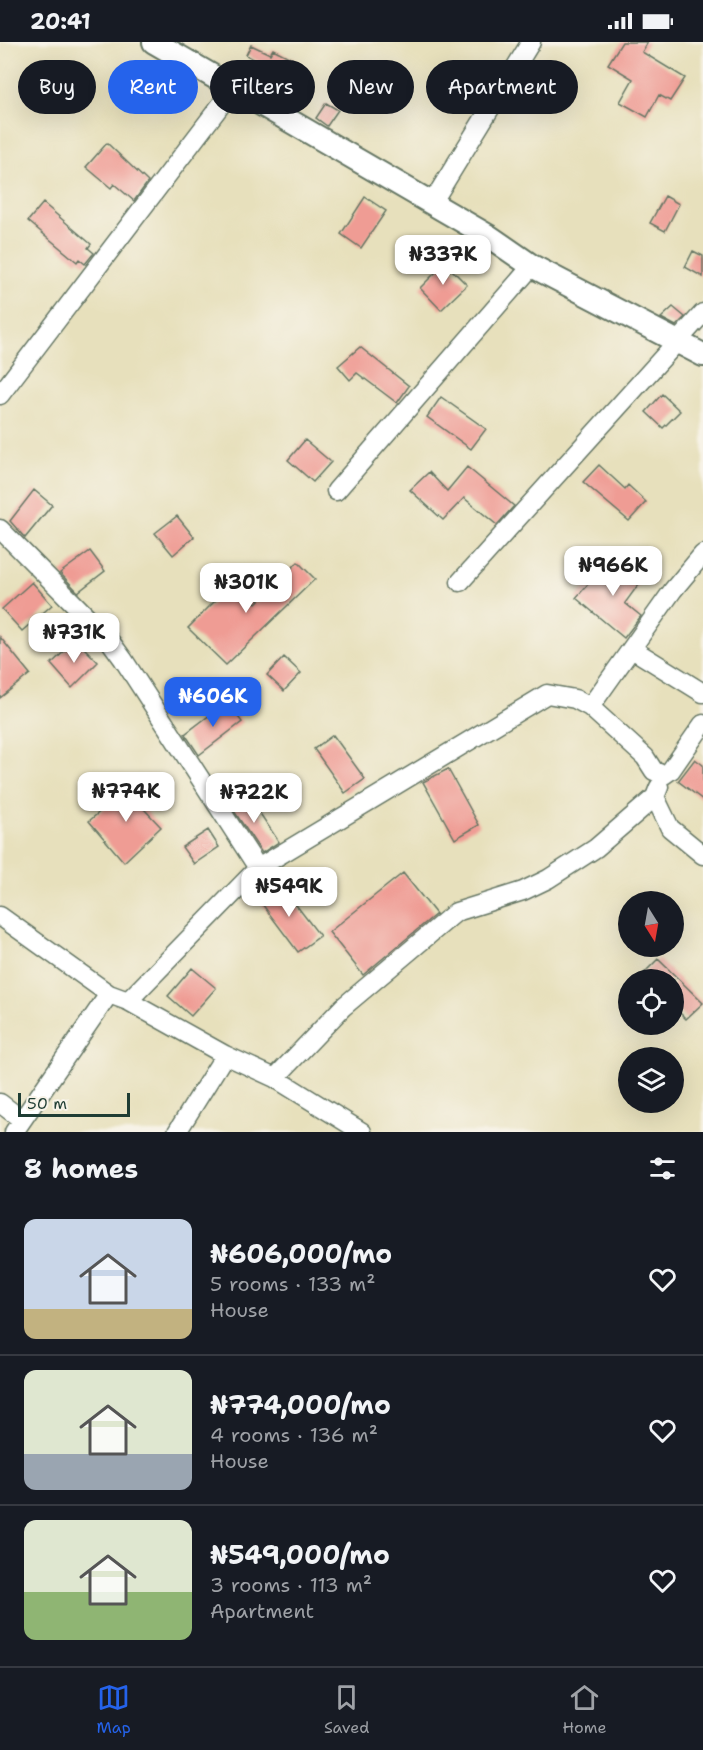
<!DOCTYPE html>
<meta charset="utf-8">
<style>
:root{--surface:#171b24;--page:#242831;--text:#f1f3f6;--muted:#9ea1a6;--line:#363941;--accent:#2563eb}
body{margin:0;font-family:"Shantell Sans",sans-serif;background:var(--page);color:var(--text);height:100vh;display:flex;flex-direction:column;font-size:22px;white-space:nowrap}
*{box-sizing:border-box;margin:0}
p{font-size:20px;color:var(--muted)}
.icon{flex:none;width:33px;height:33px;fill:none;stroke:currentColor;stroke-width:2;stroke-linecap:round;stroke-linejoin:round}
.map{position:relative;height:1090px;overflow:hidden}
.sheet{display:flex;flex-direction:column;background:var(--surface);flex:1}
.sheet>*{flex:none}
.guide{position:absolute;left:18px;top:18px;width:668px;height:54px;display:flex;gap:12px}
.needle{width:39px;rotate:169deg}
.buttons{position:absolute;left:618px;top:849px;display:grid;gap:12px}
.buttons a{display:grid;place-items:center;width:66px;height:66px;border-radius:50%;background:var(--surface);box-shadow:0 6px 24px #0002;font-size:30px}
.scale{position:absolute;left:18px;bottom:15px;width:112px;box-sizing:border-box;padding-left:6px;border:3px solid #1f3d34;border-top:0;font-size:16px;line-height:21px;white-space:nowrap;color:#1f3d34;-webkit-text-stroke:4px #f7f3e8;paint-order:stroke}
.price{position:absolute;translate:-50% -51px;padding:0 14px;border-radius:12px;background:#fff;color:#222;font-size:20px;line-height:39px;filter:drop-shadow(0 2px 3px #0008)}
.price::after{content:'';position:absolute;left:50%;top:36px;width:18px;height:14px;margin-left:-9px;background:inherit;clip-path:polygon(0 0,100% 0,50% 100%)}
.price.selected{background:var(--accent);color:#fff}
ul{padding:0;list-style:none}
li{display:flex;align-items:center;gap:18px;height:150px;padding:0 24px}
li+li{border-top:2px solid var(--line)}
li span{display:grid;place-items:center;flex:none;width:168px;height:120px;border-radius:12px;color:#555}
li>.icon{margin-inline-start:auto}
span .icon{width:72px;height:72px;fill:#fffc;stroke-width:1}
li b{font-size:26px}
h2{display:flex;justify-content:space-between;align-items:center;height:72px;padding:0 24px;font-size:26px}
.chip{padding:0 21px;border-radius:27px;background:var(--surface);box-shadow:0 6px 24px #0002;font-size:21px;line-height:54px}
.chip.selected{background:var(--accent);color:#fff}
.status{display:flex;justify-content:space-between;align-items:center;height:42px;padding:0 30px;background:var(--surface);direction:ltr}
.status svg{height:16px;fill:currentColor}
.menu{display:flex;justify-content:space-around;align-items:center;height:84px;border-top:2px solid var(--line);background:var(--surface);font-size:16px;color:var(--muted)}
.menu a{display:grid;justify-items:center;gap:3px}
.menu .selected{color:var(--accent)}
.map>svg:first-child{display:block}
.building{fill:#ef9c94}
.lines{fill:none;stroke-linecap:round;stroke-linejoin:round}
.minor-casing{stroke:#657664;stroke-width:21}
.tertiary-casing{stroke:#657664;stroke-width:26}
.minor{stroke:#fff;stroke-width:18}
.tertiary{stroke:#fff;stroke-width:22}
</style>
<div class="status"><b>20:41</b><svg viewBox="0 0 49 12"><path d="M0 12V9h3v3zM5 12V6h3v6zM10 12V3h3v9zM15 12V0h3v12zM26 1h20v11H26zM47 4h2v5h-2z"/></svg></div>
<div class="map">
<svg width="703" height="1090" viewBox="0 0 703 1090">
<rect width="100%" height="100%" fill="#f7f3e8"/>
<filter id="ink" filterUnits="userSpaceOnUse"><feTurbulence type="fractalNoise" baseFrequency=".0167" numOctaves="2"/><feDisplacementMap in="SourceGraphic" scale="12" xChannelSelector="R" yChannelSelector="G"/><feConvolveMatrix kernelMatrix="1 2 1 2 8 2 1 2 1" color-interpolation-filters="sRGB"/></filter>
<filter id="wash" filterUnits="userSpaceOnUse"><feTurbulence type="fractalNoise" baseFrequency=".008" numOctaves="4" result="noise"/><feDisplacementMap in="SourceGraphic" scale="24" xChannelSelector="R" yChannelSelector="G"/><feGaussianBlur stdDeviation="1.35" result="paint"/><feColorMatrix in="noise" values="0 0 0 0 0 0 0 0 0 0 0 0 0 0 0 0 0 1.4 0 .05"/><feComposite in="paint" operator="in"/></filter>
<g filter="url(#wash)">
<rect width="100%" height="100%" fill="#e7e0bc"/>
<g id="blocks">
<!-- building -->
<path class="building" d="M622 0H648L642 10 685 36 670 59 659 53 647 75 620 60 633 37 608 22Z
M251 3 270 12 273 7 295 18 292 24 310 32 304 44 246 13Z
M326 61 338 68 327 84 316 76Z
M107 101 148 140 134 159 114 142 111 146 86 125Z
M665 154 679 162 665 189 650 181Z
M365 155 386 169 361 206 341 192Z
M43 161 91 202 88 206 94 211 85 222 79 217 77 220 28 179Z
M693 209 703 214V235L685 225Z
M445 221 467 243 441 268 420 246Z
M673 265 685 275 676 284 661 276Z
M360 305 409 344 397 361 357 331 350 338 338 324Z
M662 352 680 369 663 386 646 370Z
M441 355 486 387 471 407 427 375Z
M305 398 331 420 313 440 288 418Z
M599 423 625 447 628 443 646 460 629 479 583 440Z
M467 425 514 464 497 483 464 456 443 478 410 448 429 430 447 449Z
M34 448 52 463 25 496 10 479Z
M177 474 194 495 173 513 155 491Z
M90 509 105 529 78 550 60 531Z
M617 515 644 535 625 561 641 574 624 596 576 556 594 535 598 539Z
M298 520 315 537 226 623 188 586 234 540 256 561Z
M32 540 52 563 22 589 2 567Z
M0 595 30 632 0 656Z
M76 598 98 620 72 646 51 622Z
M284 615 301 631 284 649 267 633Z
M227 660 242 680 199 713 185 692Z
M333 693 365 737 345 751 314 707Z
M695 717 703 723V758L678 739Z
M448 727 479 783 455 797 423 740Z
M131 743 148 763 144 767 161 785 124 820 89 779Z
M247 752 279 800 262 811 230 763Z
M208 788 219 805 194 822 182 805Z
M403 831 436 872 363 933 329 890Z
M280 842 320 894 298 910 259 858Z
M658 917 703 961 686 977 674 965V938H637Z
M192 926 216 946 191 974 168 954Z"/>
</g>
</g>
<g filter="url(#ink)">
<use href="#blocks" fill-opacity="0" stroke="#657664" stroke-width="1.5"/>
<g class="lines">
<defs>
<path id="minor" d="M432 161 531 0
M0 353 233 47
M336 449 532 224
M0 487 107 595 123 617 258 826
M460 540 703 271
M632 607 703 651
M590 665 673 548 703 512
M659 745 655 755 670 786 703 813
M0 874 109 952 128 959 225 1013 275 1036 362 1090
M128 959 258 826 547 652 575 657 590 665 645 715 654 729 664 733 671 728 703 682
M275 1036 343 965 456 870 523 849 548 837 596 806 655 755
M0 1061 21 1077
M14 1090 109 952
M177 1090 225 1013"/>
<path id="tertiary" d="M154 0 490 195 532 224 703 313"/>
</defs>
<!-- minor casing -->
<use href="#minor" class="minor-casing"/>
<!-- tertiary casing -->
<use href="#tertiary" class="tertiary-casing"/>
<!-- minor -->
<use href="#minor" class="minor"/>
<!-- tertiary -->
<use href="#tertiary" class="tertiary"/>
</g>
</g>
</svg>
<div class="buttons">
<a><svg class="needle" viewBox="-14 -14 28 28"><path d="M0-13l5 13h-10z" fill="#e53935"/><path d="M0 13l5-13h-10z" fill="#9ea1a6"/></svg></a>
<a><svg class="icon" aria-label="locate" viewBox="0 0 24 24"><circle cx="12" cy="12" r="6"/><path d="M12 2v4M12 18v4M2 12h4M18 12h4"/></svg></a>
<a><svg class="icon" aria-label="layers" viewBox="0 0 24 24"><path d="M12 4l9 5-9 5-9-5zM3 14l9 5 9-5"/></svg></a>
</div>
<div class="scale">50 m</div>
<b class="price" style="left:443px;top:244px">₦337K</b>
<b class="price" style="left:613px;top:555px">₦966K</b>
<b class="price" style="left:246px;top:572px">₦301K</b>
<b class="price" style="left:74px;top:622px">₦731K</b>
<b class="price selected" style="left:213px;top:686px">₦606K</b>
<b class="price" style="left:126px;top:781px">₦774K</b>
<b class="price" style="left:254px;top:782px">₦722K</b>
<b class="price" style="left:289px;top:876px">₦549K</b>
<div class="guide">
<a class="chip">Buy</a>
<a class="chip selected">Rent</a>
<a class="chip">Filters</a>
<a class="chip">New</a>
<a class="chip">Apartment</a>
</div>
</div>
<section class="sheet">
<h2>8 homes<svg class="icon" aria-label="filters" viewBox="0 0 24 24"><path d="M4 7h16M4 17h16"/><circle cx="9" cy="7" r="2"/><circle cx="15" cy="17" r="2"/></svg></h2>
<ul>
<li><span style="background:linear-gradient(#c9d6e8 75%,#c2b280 0)"><svg class="icon" aria-label="home" viewBox="0 0 24 24"><path d="M3 11l9-7 9 7M6 9v11h12V9"/></svg></span><div><b>₦606,000/mo</b><p>5 rooms · 133 m²</p><p>House</p></div><svg class="icon" aria-label="heart" viewBox="0 0 24 24"><path d="M12 20l-8-8c-3-5 5-10 8-4 3-6 11-1 8 4z"/></svg></li>
<li><span style="background:linear-gradient(#dfe7d0 70%,#9aa5b1 0)"><svg class="icon" aria-label="home" viewBox="0 0 24 24"><path d="M3 11l9-7 9 7M6 9v11h12V9"/></svg></span><div><b>₦774,000/mo</b><p>4 rooms · 136 m²</p><p>House</p></div><svg class="icon" aria-label="heart" viewBox="0 0 24 24"><path d="M12 20l-8-8c-3-5 5-10 8-4 3-6 11-1 8 4z"/></svg></li>
<li><span style="background:linear-gradient(#dfe7d0 60%,#8fb573 0)"><svg class="icon" aria-label="home" viewBox="0 0 24 24"><path d="M3 11l9-7 9 7M6 9v11h12V9"/></svg></span><div><b>₦549,000/mo</b><p>3 rooms · 113 m²</p><p>Apartment</p></div><svg class="icon" aria-label="heart" viewBox="0 0 24 24"><path d="M12 20l-8-8c-3-5 5-10 8-4 3-6 11-1 8 4z"/></svg></li>
</ul>
</section>
<nav class="menu">
<a class="selected"><svg class="icon" aria-label="map" viewBox="0 0 24 24"><path d="M3 6l6-2 6 2 6-2v14l-6 2-6-2-6 2zM9 4v14M15 6v14"/></svg>Map</a>
<a><svg class="icon" aria-label="saved" viewBox="0 0 24 24"><path d="M7 4h10v16l-5-4-5 4z"/></svg>Saved</a>
<a><svg class="icon" aria-label="home" viewBox="0 0 24 24"><path d="M3 11l9-7 9 7M6 9v11h12V9"/></svg>Home</a>
</nav>
